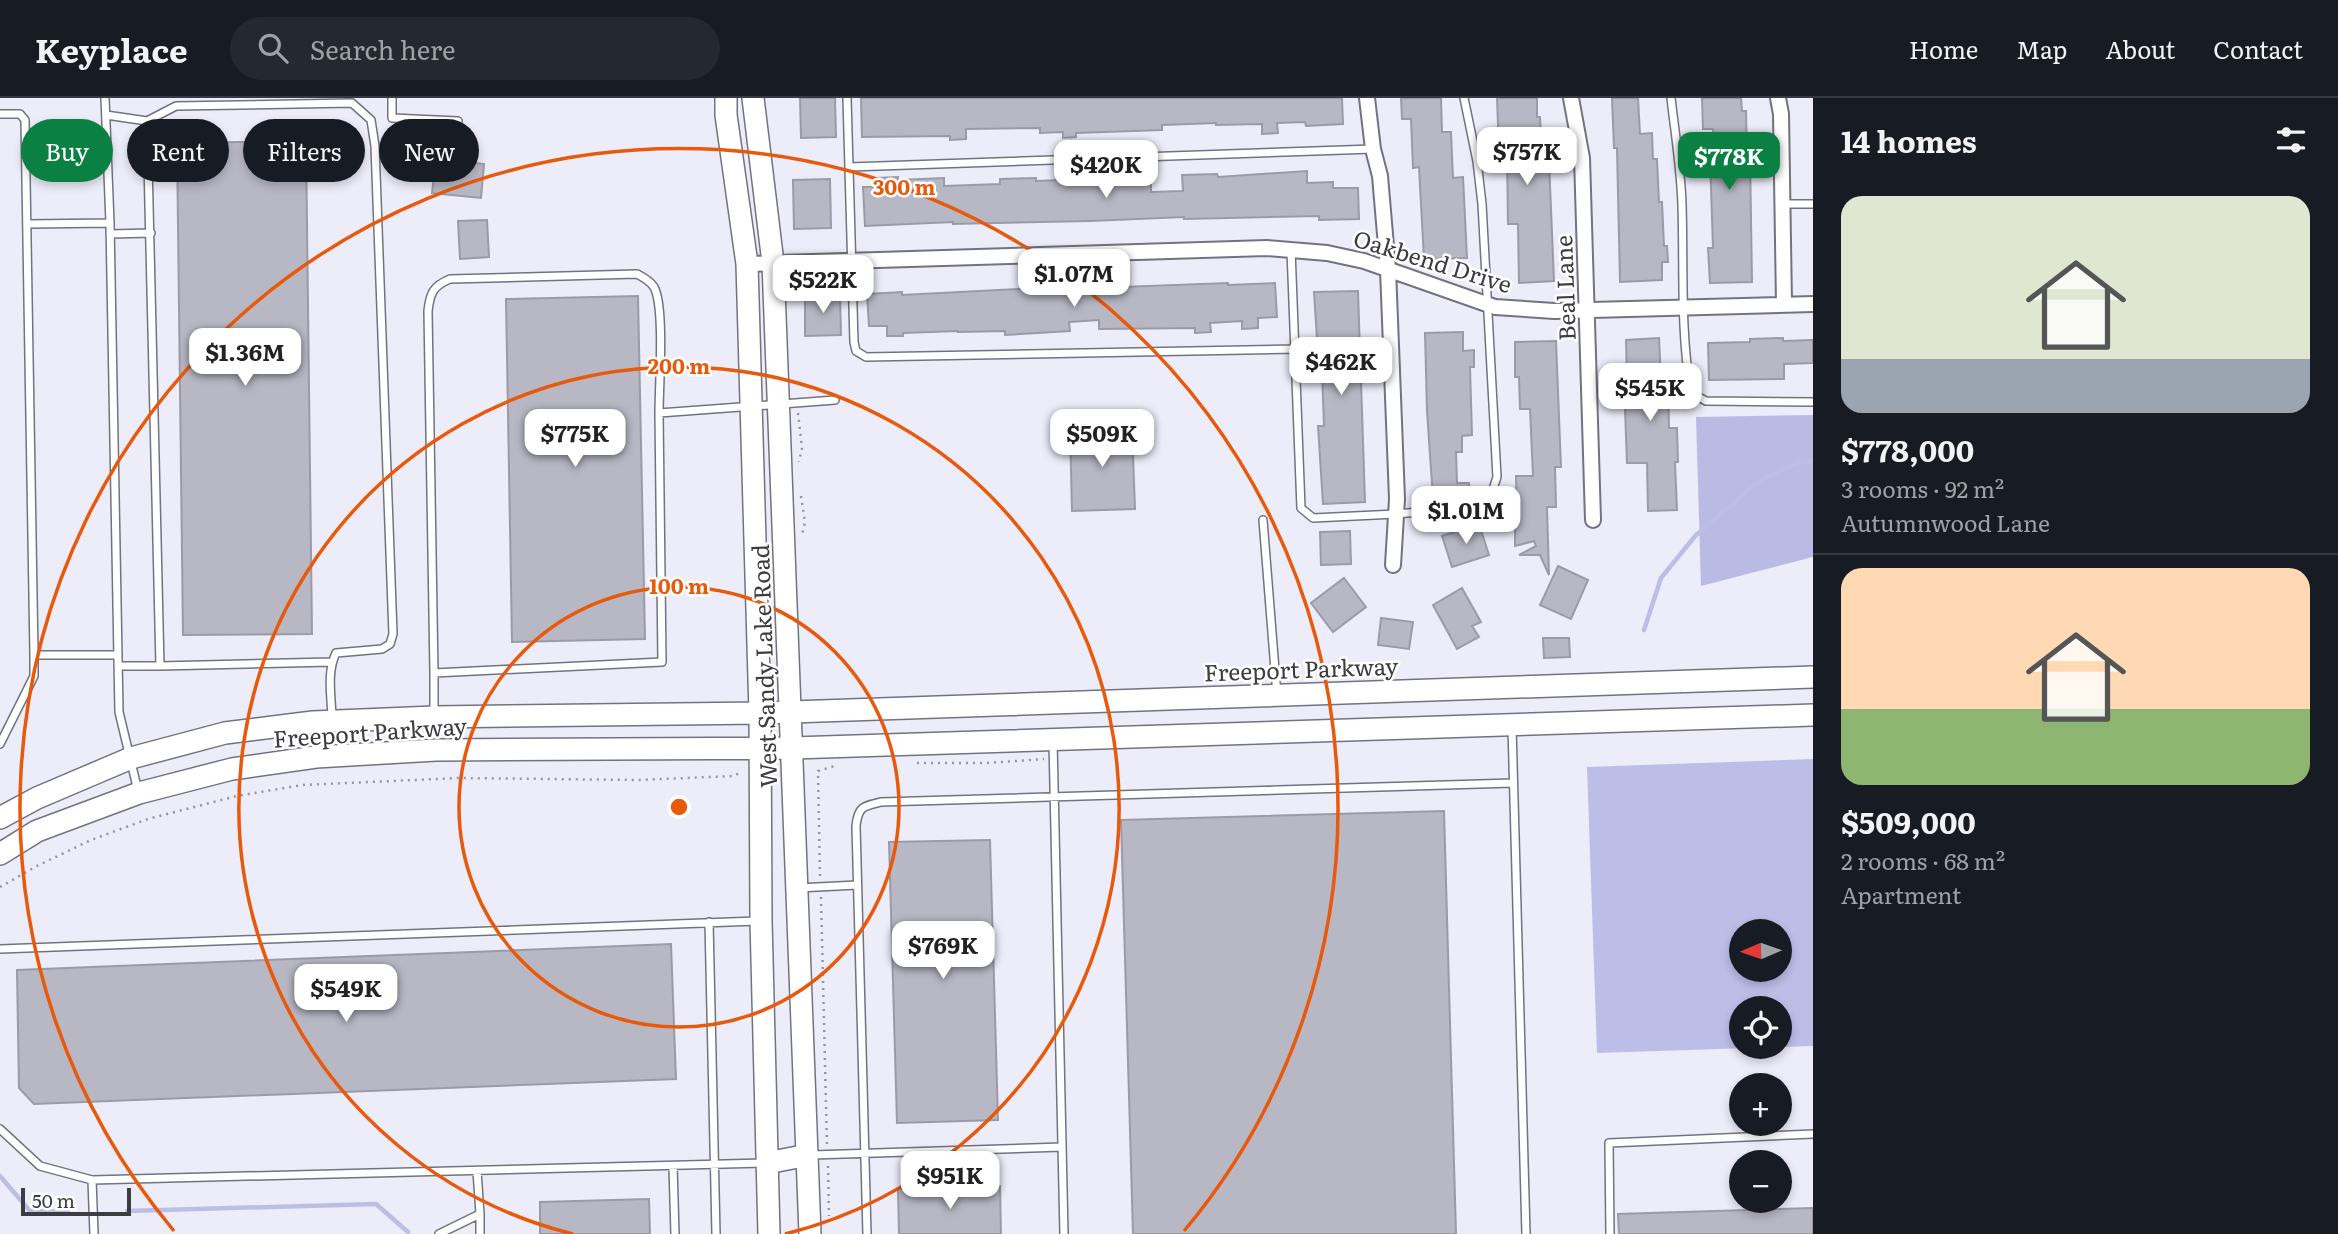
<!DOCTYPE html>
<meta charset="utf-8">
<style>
:root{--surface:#171b24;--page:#242831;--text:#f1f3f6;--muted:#9ea1a6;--line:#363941;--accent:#0b8043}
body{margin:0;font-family:Literata,serif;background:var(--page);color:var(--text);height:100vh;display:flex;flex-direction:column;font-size:26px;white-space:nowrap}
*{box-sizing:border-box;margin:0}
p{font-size:23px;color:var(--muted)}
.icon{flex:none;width:38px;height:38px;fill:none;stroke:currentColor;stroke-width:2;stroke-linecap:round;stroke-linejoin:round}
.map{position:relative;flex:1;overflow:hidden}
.panel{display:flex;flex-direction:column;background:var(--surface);width:525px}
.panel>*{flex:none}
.guide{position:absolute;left:21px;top:21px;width:665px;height:63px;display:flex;gap:14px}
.needle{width:46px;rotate:268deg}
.fabs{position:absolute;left:1729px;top:821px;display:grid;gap:14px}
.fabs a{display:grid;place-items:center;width:63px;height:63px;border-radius:50%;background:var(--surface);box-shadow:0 4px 10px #0003;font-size:35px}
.scale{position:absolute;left:21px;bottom:18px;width:110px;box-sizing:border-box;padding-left:7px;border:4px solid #3c3c41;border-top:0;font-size:19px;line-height:24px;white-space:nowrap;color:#3c3c41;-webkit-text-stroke:5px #fff;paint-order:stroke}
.price{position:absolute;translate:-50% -60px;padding:0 16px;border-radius:14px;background:#fff;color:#222;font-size:23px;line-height:46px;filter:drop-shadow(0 2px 4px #0008)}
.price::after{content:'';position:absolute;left:50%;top:42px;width:21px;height:16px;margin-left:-10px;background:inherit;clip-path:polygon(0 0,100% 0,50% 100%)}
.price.on{background:var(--accent);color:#fff}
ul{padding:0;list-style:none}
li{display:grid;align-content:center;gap:14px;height:371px;padding:0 28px}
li+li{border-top:2px solid var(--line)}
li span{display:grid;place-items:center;height:217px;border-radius:21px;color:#555}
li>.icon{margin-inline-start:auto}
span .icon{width:126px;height:126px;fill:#fffc;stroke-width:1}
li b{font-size:30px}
h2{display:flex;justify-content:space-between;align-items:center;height:84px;padding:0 28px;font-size:30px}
.pill{padding:0 24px;border-radius:32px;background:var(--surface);box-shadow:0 4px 10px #0003;font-size:24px;line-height:63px}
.pill.on{background:var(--accent);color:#fff}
header{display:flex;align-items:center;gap:42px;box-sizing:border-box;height:98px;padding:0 35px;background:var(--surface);border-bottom:2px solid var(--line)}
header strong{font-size:33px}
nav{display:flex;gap:38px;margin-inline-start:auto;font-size:24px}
.search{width:490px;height:63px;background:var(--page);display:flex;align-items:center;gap:18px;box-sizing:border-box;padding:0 24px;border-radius:38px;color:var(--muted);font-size:26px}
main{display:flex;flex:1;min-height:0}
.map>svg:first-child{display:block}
.forest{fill:#b9bbe5}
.water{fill:#bcbee8;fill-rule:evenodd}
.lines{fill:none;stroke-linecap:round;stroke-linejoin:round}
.stream{stroke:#bcbee8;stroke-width:4.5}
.building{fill:#b7b8c4;stroke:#9a9ba6;stroke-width:2}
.service-casing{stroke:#72737e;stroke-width:10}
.minor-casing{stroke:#72737e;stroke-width:18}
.secondary-casing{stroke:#72737e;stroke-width:24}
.path{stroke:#95959e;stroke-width:2.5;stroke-dasharray:2 5;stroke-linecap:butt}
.service{stroke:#fff;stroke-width:7}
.minor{stroke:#fff;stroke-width:14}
.secondary{stroke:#fff;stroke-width:21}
.ring{fill:none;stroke:#e8590c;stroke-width:3.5}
.labels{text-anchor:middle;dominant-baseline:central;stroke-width:5;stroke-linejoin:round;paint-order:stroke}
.street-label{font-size:23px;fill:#3c3c41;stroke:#fff}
.centre{fill:#e8590c;stroke:#fff;stroke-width:3.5}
.ring-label{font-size:21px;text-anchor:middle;font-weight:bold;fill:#e8590c;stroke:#fff;stroke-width:5;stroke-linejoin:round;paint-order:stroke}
</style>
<header>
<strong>Keyplace</strong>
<div class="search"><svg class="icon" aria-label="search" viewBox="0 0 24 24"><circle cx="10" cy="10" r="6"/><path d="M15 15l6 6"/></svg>Search here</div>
<nav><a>Home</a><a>Map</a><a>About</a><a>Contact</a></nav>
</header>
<main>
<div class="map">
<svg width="1813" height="1136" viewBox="0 0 1813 1136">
<rect width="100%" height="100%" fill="#ecedf9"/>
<!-- forest -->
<path class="forest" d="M1813 317V459L1701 488 1696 319Z"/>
<!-- water -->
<path class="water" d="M1813 661V948L1597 955 1587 669ZM1741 833H1780V872H1741ZM1741 910H1780V948H1741Z"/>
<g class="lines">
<!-- stream -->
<path class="stream" d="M1644 532 1661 480 1696 437 1758 384 1799 364 1813 363
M0 1078 30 1113 68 1114
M127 1113 376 1106 408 1134"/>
</g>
<!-- building -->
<path class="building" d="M800 0H835L836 39 801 40Z
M861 0H1342L1343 26 1306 28 1305 24 1277 25 1278 35 1262 36V26L1216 27V25L1162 27V32L1076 35V39L1063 40V34L1040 35V30L966 31V41L950 42V38L862 39Z
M1401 0H1441L1442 34H1451L1453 80 1463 79 1467 160 1424 161 1419 69 1413 70 1411 21H1402Z
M1497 0H1537V19H1540L1542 63H1549L1554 183 1519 185 1518 126H1508L1507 54H1499Z
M1612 0H1638L1640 36 1652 35 1653 61H1657L1659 104H1662L1664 148H1667L1668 164H1662V182L1620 184 1617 50H1614Z
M1702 0H1741L1742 13H1746L1747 58H1750L1752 184 1710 185 1708 150H1713L1710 59H1714L1713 31H1703Z
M306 43 312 536 183 537 177 45Z
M436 60 484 66 481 100 432 95Z
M1307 73V85L1333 84V90H1358L1359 121 1319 122V118L1184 121V119L1090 123 953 126V124L865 128 863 89H877V80L898 79V82L944 80V88L1000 86V81L1036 80V83L1088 81V76L1124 75 1125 82 1151 81V94L1183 93 1182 77 1217 76 1218 79Z
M830 81 831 130 794 131 793 82Z
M487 122 489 159 460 161 458 123Z
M1228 185V187L1275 185 1277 219 1258 220V230L1242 231V223L1210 225 1211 234 1195 235V230L1099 231V222L1069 224 1070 233 1005 237V233L958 234V233L903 235V238H887V228H869L867 196 902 194V197L1039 190 1040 192Z
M1358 193 1365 404 1323 406 1318 328H1324L1322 272H1319L1314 194Z
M840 195 841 237 805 238V196Z
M638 198 645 541 512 544 506 201Z
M1463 234V253L1474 252V269H1470L1472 337 1462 338V354H1456L1457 385H1469L1470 399 1433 400 1427 313 1425 235Z
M1659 240 1661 283H1668L1669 330H1677L1678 364H1675L1677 412 1648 413 1647 365H1627L1624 285 1627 284 1626 242Z
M1783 240V243L1813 242V265L1784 266V281L1709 282 1708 245 1750 244V241Z
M1556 243 1561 369H1555L1556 409H1547L1549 477 1540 457H1519L1536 448 1534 443 1515 448V423H1517L1516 378H1533L1530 311H1520L1519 279H1515V244Z
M1132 329 1135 411 1072 413 1070 331Z
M1479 426 1489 457 1452 469 1442 438Z
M1350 433 1351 466 1321 467 1320 434Z
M1558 468 1588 482 1571 521 1540 507Z
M1344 480 1366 509 1333 534 1311 505Z
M1462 490 1481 524 1472 528 1479 539 1457 551 1433 507Z
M1381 520 1413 524 1409 551 1378 547Z
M1543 540H1569L1570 559 1544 560Z
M1444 713 1456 1136H1133L1121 722Z
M990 742 998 1022 897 1025 889 744Z
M671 846 676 981 34 1006 19 990 17 872Z
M1000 1088 1001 1136H899L898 1091Z
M649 1101 650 1136H540V1104Z
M1813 1110V1136H1619L1618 1116Z"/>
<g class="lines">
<defs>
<path id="service" d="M105 0 110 125 119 614 138 693
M392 0V20L458 23
M847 0 854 244 856 253 866 259 1295 251
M1671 0C1675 35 1681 71 1682 107 1684 170 1680 232 1691 295L1706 303 1813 304
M0 16H20L25 22 34 557V578L0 646
M106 17 147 23
M849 69 1373 51
M1783 106H1813
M28 126 110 125
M110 136 151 135
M1291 152 1301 410 1313 420 1396 416 1476 409 1491 397 1497 379 1482 106 1477 63 1464 0
M1263 422 1277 597
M34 557H118
M118 568H160L147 23 176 8 352 5 371 22 375 48 393 536 390 546 382 551 336 555C326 575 332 601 332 622
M160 568 331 564
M434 575 428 213C430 195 433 188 450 181L637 176C643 179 650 183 654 189 665 209 659 288 659 315
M434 616V575L662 564 659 315 835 302
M1512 629 1526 1136
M1053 643 1064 1136
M798 790 857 787
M709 824 716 1136
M0 851 757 823
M0 1031 40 1068 92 1082 94 1136
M812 1057 1062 1049
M673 1068 675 1136
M477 1073 480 1116
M92 1082 766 1065
M439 1136 480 1116V1136
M867 1136 856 728C858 709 863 708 881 704L1513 685
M1610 1136 1609 1045 1813 1036"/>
<path id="minor" d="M1367 0 1373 51 1380 78 1388 171 1397 401 1393 467
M1571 0 1582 60 1593 422
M1778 0 1781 16 1784 206
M747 166 1267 150 1327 155 1364 163 1495 209 1554 213 1813 206"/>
<path id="secondary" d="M726 0V17L747 166 760 615 761 822 769 1136
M753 0 773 165 810 1136
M0 720 37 700 131 660 225 635 313 624 434 619 760 615 1813 579
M0 756 37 733 139 695 232 671 316 659 436 652 793 650 1813 617
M767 1065 808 1057"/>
</defs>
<!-- service casing -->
<use href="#service" class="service-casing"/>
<!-- minor casing -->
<use href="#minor" class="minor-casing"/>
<!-- secondary casing -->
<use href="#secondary" class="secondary-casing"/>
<!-- path -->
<path class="path" d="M798 315 802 350 799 364
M801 398 805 424 802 437
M917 665H987L1044 661
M820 778 818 673 838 667
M0 789 37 768 91 742 148 721 237 698 302 687 459 680 638 682 734 678 739 675
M821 799 827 1048
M828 1068 829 1118"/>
<!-- service -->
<use href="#service" class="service"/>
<!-- minor -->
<use href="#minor" class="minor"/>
<!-- secondary -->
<use href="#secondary" class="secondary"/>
</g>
<!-- distance rings -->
<g class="ring">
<circle cx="679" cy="709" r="220"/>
<path d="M573 1136A440 440 0 1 1 785 1136"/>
<path d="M174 1133A659 659 0 1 1 1184 1133"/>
</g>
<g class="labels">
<!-- street labels -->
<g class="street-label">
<text transform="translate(1433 162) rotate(17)">Oakbend Drive</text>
<text transform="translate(1564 190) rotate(-92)">Beal Lane</text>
<text transform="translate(763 568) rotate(-92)">West Sandy Lake Road</text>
<text transform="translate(1301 570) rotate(-2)">Freeport Parkway</text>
<text transform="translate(370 633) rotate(-4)">Freeport Parkway</text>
</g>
</g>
<circle cx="679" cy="709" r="10" class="centre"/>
<g class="ring-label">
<text x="904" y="97">300 m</text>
<text x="679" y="276">200 m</text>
<text x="679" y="496">100 m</text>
</g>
</svg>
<div class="fabs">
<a><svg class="needle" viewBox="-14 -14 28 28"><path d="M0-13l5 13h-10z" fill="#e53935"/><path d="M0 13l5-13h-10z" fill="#9ea1a6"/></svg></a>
<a><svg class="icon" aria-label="locate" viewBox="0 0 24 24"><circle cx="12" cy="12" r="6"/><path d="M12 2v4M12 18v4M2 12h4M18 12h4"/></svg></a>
<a>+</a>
<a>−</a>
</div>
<div class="scale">50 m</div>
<b class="price" style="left:1527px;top:89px">$757K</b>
<b class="price on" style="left:1729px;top:94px">$778K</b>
<b class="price" style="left:1106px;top:102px">$420K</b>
<b class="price" style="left:1074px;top:211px">$1.07M</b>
<b class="price" style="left:823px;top:217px">$522K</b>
<b class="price" style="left:245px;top:290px">$1.36M</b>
<b class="price" style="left:1341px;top:299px">$462K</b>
<b class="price" style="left:1650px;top:325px">$545K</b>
<b class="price" style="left:575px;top:371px">$775K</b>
<b class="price" style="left:1102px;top:371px">$509K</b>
<b class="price" style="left:1466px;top:448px">$1.01M</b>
<b class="price" style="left:943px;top:883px">$769K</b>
<b class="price" style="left:346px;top:926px">$549K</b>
<b class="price" style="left:950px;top:1113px">$951K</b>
<div class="guide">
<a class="pill on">Buy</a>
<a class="pill">Rent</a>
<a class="pill">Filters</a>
<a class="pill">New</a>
</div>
</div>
<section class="panel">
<h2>14 homes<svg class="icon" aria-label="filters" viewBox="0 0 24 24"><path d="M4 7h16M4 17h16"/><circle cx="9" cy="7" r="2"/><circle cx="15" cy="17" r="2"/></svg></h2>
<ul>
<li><span style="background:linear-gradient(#dfe7d0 75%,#9aa5b1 0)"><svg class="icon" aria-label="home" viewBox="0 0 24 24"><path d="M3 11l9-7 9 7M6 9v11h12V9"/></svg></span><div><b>$778,000</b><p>3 rooms · 92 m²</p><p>Autumnwood Lane</p></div></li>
<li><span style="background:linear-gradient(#ffd9b3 65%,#8fb573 0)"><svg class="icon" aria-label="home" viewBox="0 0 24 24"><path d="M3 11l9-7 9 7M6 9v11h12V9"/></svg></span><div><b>$509,000</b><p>2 rooms · 68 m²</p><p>Apartment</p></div></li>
</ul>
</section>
</main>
